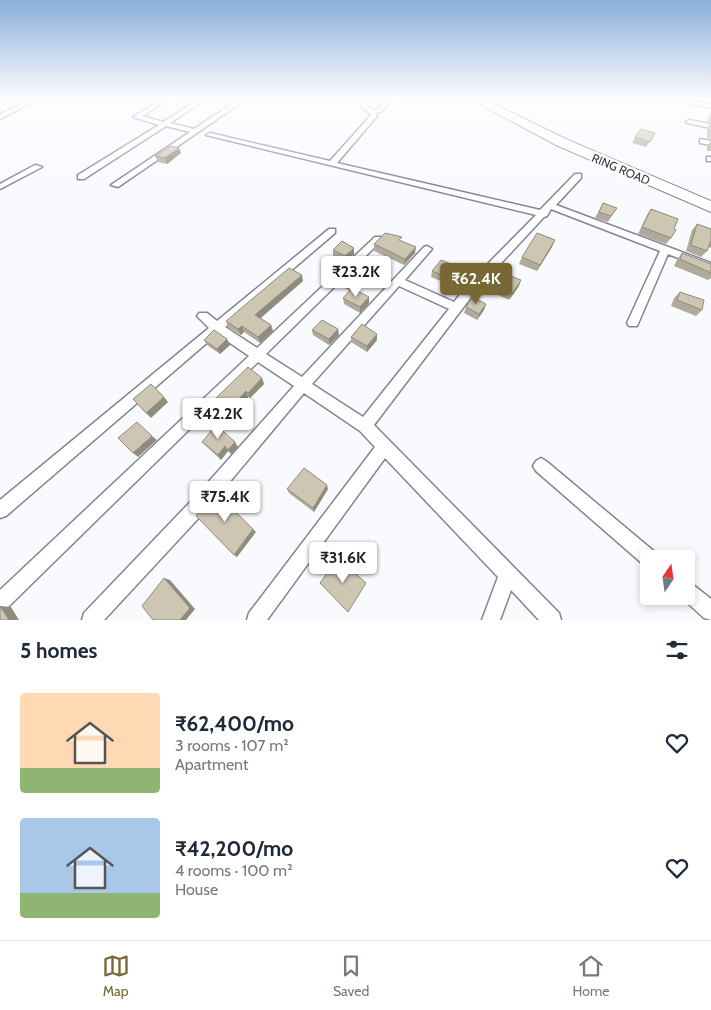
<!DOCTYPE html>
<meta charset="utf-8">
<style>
:root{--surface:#fff;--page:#f2f2f3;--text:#1f2937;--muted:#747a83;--line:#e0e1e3;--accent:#786734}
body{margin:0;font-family:Cabin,sans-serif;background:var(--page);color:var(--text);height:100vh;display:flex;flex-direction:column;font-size:19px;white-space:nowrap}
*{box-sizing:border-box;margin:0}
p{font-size:16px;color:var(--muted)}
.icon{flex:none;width:28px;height:28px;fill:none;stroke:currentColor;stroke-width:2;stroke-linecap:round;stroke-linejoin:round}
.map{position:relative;height:620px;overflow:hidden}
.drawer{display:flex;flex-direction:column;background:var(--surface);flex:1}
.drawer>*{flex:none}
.needle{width:32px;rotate:13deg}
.tools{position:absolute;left:640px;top:550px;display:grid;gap:10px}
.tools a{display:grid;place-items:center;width:55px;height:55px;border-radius:5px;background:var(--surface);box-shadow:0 2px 8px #0003;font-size:25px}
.price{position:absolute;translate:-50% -42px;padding:0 11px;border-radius:5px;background:#fff;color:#222;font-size:16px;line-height:32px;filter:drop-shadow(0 1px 2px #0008)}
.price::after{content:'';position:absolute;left:50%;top:30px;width:15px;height:11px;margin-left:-8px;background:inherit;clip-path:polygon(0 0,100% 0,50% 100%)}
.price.on{background:var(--accent);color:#fff}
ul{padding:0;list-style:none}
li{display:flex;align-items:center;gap:15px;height:125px;padding:0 20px}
li span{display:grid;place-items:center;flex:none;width:140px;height:100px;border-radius:5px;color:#555}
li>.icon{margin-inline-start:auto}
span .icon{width:60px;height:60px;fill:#fffc;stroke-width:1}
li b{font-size:21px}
h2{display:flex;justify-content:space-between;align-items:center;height:60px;padding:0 20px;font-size:21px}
.tabs{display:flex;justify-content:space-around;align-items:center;height:70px;border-top:1px solid var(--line);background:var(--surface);font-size:14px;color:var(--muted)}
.tabs a{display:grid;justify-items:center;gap:2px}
.tabs .on{color:var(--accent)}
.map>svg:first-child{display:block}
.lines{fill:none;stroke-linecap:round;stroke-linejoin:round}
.street-casing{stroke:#828597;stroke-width:3}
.highway-casing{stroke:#828597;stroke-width:2}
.street{fill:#fff;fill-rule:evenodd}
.highway{fill:#fff;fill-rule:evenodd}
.wall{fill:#b0aa9a}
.shaded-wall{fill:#908b7d}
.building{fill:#cdc6b3;stroke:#908b7d}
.labels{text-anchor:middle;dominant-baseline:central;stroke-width:4.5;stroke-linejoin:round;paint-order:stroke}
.far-street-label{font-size:12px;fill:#3a3b43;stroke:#fff}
</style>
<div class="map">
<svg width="711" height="620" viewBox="0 0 711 620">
<rect width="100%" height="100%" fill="#f9fafe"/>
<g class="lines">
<defs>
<path id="street" d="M30 100H37L0 119V114Z
M161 100H168L142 116 163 122 198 100H205L170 123 194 129 238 100H245L118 187 111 185 190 132 166 126 84 179H78V175L159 125 133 117Z
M355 100H361L373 110 378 109 385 100H391L382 111 376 113 377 116 337 163 540 210 575 174H581V178L556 205 711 263V271L668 254 637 326H629L627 323 660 251 551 209 547 216 544 217 478 288 374 425 559 613 561 620H539L511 590 500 620H482L498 577 385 458 267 620H247L249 613 375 447 360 431 304 393 207 509 104 620H82L84 613 195 497 294 386 258 362 6 609 0 612V590L249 356 217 334 6 516 0 518V500L209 328 197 316 199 313H207L217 321 329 229H335V233L225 327 257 348 375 237H381V241L266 354 302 377 424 247 427 246 432 249 405 280 454 302 470 282 536 215 206 135 210 133 330 161 371 115ZM399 286 449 309 363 417 312 384Z
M688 100 711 104V108L686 103V101Z
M689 120 711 124V128L687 123 686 122Z
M700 139 711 141V145L700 143Z
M707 157H711V161H707Z
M35 165 42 167 0 189V184Z
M541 458 546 461 656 553 659 559H649V567L644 565 536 471 533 466 536 461Z
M686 581 692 584 711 599V620L704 618 680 596H686Z"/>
<path id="highway" d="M472 100H486L568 140 711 201V212L558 146Z"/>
</defs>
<!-- street casing -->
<use href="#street" class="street-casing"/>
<!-- highway casing -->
<use href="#highway" class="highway-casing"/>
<!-- street -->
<use href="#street" class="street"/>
<!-- highway -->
<use href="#highway" class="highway"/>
</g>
<!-- wall -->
<path class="wall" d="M711 112V122H708L709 114Z
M710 123H711V139L707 138V129Z
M655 133 646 147 632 143 635 137Z
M711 141V151H707V146Z
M181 153 167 164 158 162 155 156Z
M603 203 617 208 608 222 595 218Z
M651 209 671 238 666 244 638 234 647 215Z
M697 224 711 229V248L708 247 707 251 701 257 686 251 692 230Z
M374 244 415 253 404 265 374 251Z
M552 247 537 271 519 264 522 257Z
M333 250 354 254 346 262 333 256Z
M682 253 711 264V278L708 280 674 266 677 260Z
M461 268 459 274 450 285 431 277 432 271Z
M362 278V284L356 290 369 303 360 313 344 304 343 298 350 291 339 285V279Z
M303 281 261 318 271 325 273 331 260 343 244 332 241 335 228 327 226 321Z
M519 286 509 300 496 294 498 288Z
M680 292 702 310 696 316 671 306 674 298Z
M486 304 484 310 477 320 464 313 466 307Z
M312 330 339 335 329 345 313 335Z
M351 337 377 340 367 352 351 342Z
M227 339 230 345 220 354 207 345 204 340Z
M262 378 264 384 250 398 248 397 231 415 218 404 215 399Z
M202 442 238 447 231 454 228 451 221 460 206 446Z
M287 489H328L314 512 289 493Z"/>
<!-- shaded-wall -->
<path class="shaded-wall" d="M179 148 181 153 167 164 165 158Z
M555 240 552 247 537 271 540 265Z
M416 247 415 253 404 265 405 259Z
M354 248V254L346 262 345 256Z
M461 268 459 274 450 285 452 279Z
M302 275 303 281 257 321 255 315Z
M362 278V284L353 292V286Z
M521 280 519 286 509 300 512 294Z
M369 297V303L360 313V307Z
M486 304 484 310 477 320 479 314Z
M271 325 273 331 260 343 258 337Z
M242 326 244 332 241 335 238 329Z
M338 329 339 335 329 345V339Z
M377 334V340L367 352V346Z
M227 339 230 345 220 354 217 349Z
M262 378 264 384 250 398 248 393Z
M246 391 248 397 231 415 229 410Z
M164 397 168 402 151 418 146 413Z
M152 436 157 440 138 457 133 453Z
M235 442 238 447 231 454 228 450Z
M225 446 228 451 221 460 218 455Z
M327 485 328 489 314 512 313 508Z
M253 529 256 532 237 557 234 555Z
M164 578 170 580 195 609 186 620H180Z
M0 606 11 607 19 620H9Z"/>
<!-- building -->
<path class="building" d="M641 129 655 133 650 142 635 137Z
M171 146 179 148 165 158 155 156Z
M603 203 617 208 611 216 599 212Z
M651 209 678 219 674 229 676 230 671 238 642 227Z
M697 224 711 229V240L707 251 691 245Z
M385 233 402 237 399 240 416 247 405 259 374 244Z
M537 233 555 240 540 265 522 257Z
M342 241 354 248 345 256 333 250Z
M682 253 711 264V273L680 259Z
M441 260 461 268 452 279 432 271Z
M289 268 302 275 255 315 271 325 258 337 242 326 238 329 226 321Z
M347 270 362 278 353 286 339 279Z
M508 275 521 280 512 294 498 288Z
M352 288 369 297 360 307 343 298Z
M680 292 704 300 702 310 677 300Z
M472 297 486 304 479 314 466 307Z
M322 320 338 329 329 339 312 330Z
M362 324 377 334 367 346 351 337Z
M214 330 227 339 217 349 204 340Z
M248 367 262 378 248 393 246 391 229 410 215 399Z
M151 384 164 397 146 413 133 399Z
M137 422 152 436 133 453 118 438Z
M214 423 235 442 228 450 225 446 218 455 202 442 212 430 210 427Z
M304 468 327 485 313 508 287 489Z
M216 493 253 529 234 555 196 516Z
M338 558 366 583 348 612 320 583Z
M164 578 190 608 180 620H153L142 606Z
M0 606 9 620H0Z"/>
<!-- sky -->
<linearGradient id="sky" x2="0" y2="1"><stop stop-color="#8aaeda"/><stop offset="0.53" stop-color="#fcfdff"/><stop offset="1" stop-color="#fcfdff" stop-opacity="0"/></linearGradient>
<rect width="711" height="187" fill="url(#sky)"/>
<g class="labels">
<!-- far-street labels -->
<g class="far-street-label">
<text transform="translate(621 169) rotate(23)">RING ROAD</text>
</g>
</g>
</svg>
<div class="tools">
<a><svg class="needle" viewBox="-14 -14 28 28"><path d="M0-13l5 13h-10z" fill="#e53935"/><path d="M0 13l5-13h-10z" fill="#747a83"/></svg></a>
</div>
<b class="price" style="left:356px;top:298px">₹23.2K</b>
<b class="price on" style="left:476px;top:305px">₹62.4K</b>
<b class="price" style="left:218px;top:440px">₹42.2K</b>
<b class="price" style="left:225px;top:523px">₹75.4K</b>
<b class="price" style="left:343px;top:584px">₹31.6K</b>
</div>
<section class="drawer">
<h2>5 homes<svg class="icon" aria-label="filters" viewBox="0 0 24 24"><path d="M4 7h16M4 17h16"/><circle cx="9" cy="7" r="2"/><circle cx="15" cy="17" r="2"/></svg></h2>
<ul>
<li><span style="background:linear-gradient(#ffd9b3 75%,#8fb573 0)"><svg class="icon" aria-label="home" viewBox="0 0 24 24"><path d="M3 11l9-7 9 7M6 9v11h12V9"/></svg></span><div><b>₹62,400/mo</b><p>3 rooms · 107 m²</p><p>Apartment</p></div><svg class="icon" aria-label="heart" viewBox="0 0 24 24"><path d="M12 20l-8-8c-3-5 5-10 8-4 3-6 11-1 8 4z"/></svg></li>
<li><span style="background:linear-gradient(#a9c7e8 75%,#8fb573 0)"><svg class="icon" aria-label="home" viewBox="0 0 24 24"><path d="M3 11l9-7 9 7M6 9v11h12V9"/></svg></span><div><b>₹42,200/mo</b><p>4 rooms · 100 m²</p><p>House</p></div><svg class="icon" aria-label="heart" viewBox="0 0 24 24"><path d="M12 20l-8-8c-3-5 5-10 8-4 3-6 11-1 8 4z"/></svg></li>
</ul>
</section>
<nav class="tabs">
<a class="on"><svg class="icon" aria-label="map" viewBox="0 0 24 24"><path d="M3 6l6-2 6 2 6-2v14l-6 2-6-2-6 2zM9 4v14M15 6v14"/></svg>Map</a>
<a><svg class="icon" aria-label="saved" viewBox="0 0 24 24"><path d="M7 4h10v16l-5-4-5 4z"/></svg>Saved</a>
<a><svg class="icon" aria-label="home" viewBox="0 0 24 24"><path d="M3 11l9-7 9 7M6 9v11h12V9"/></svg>Home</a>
</nav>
